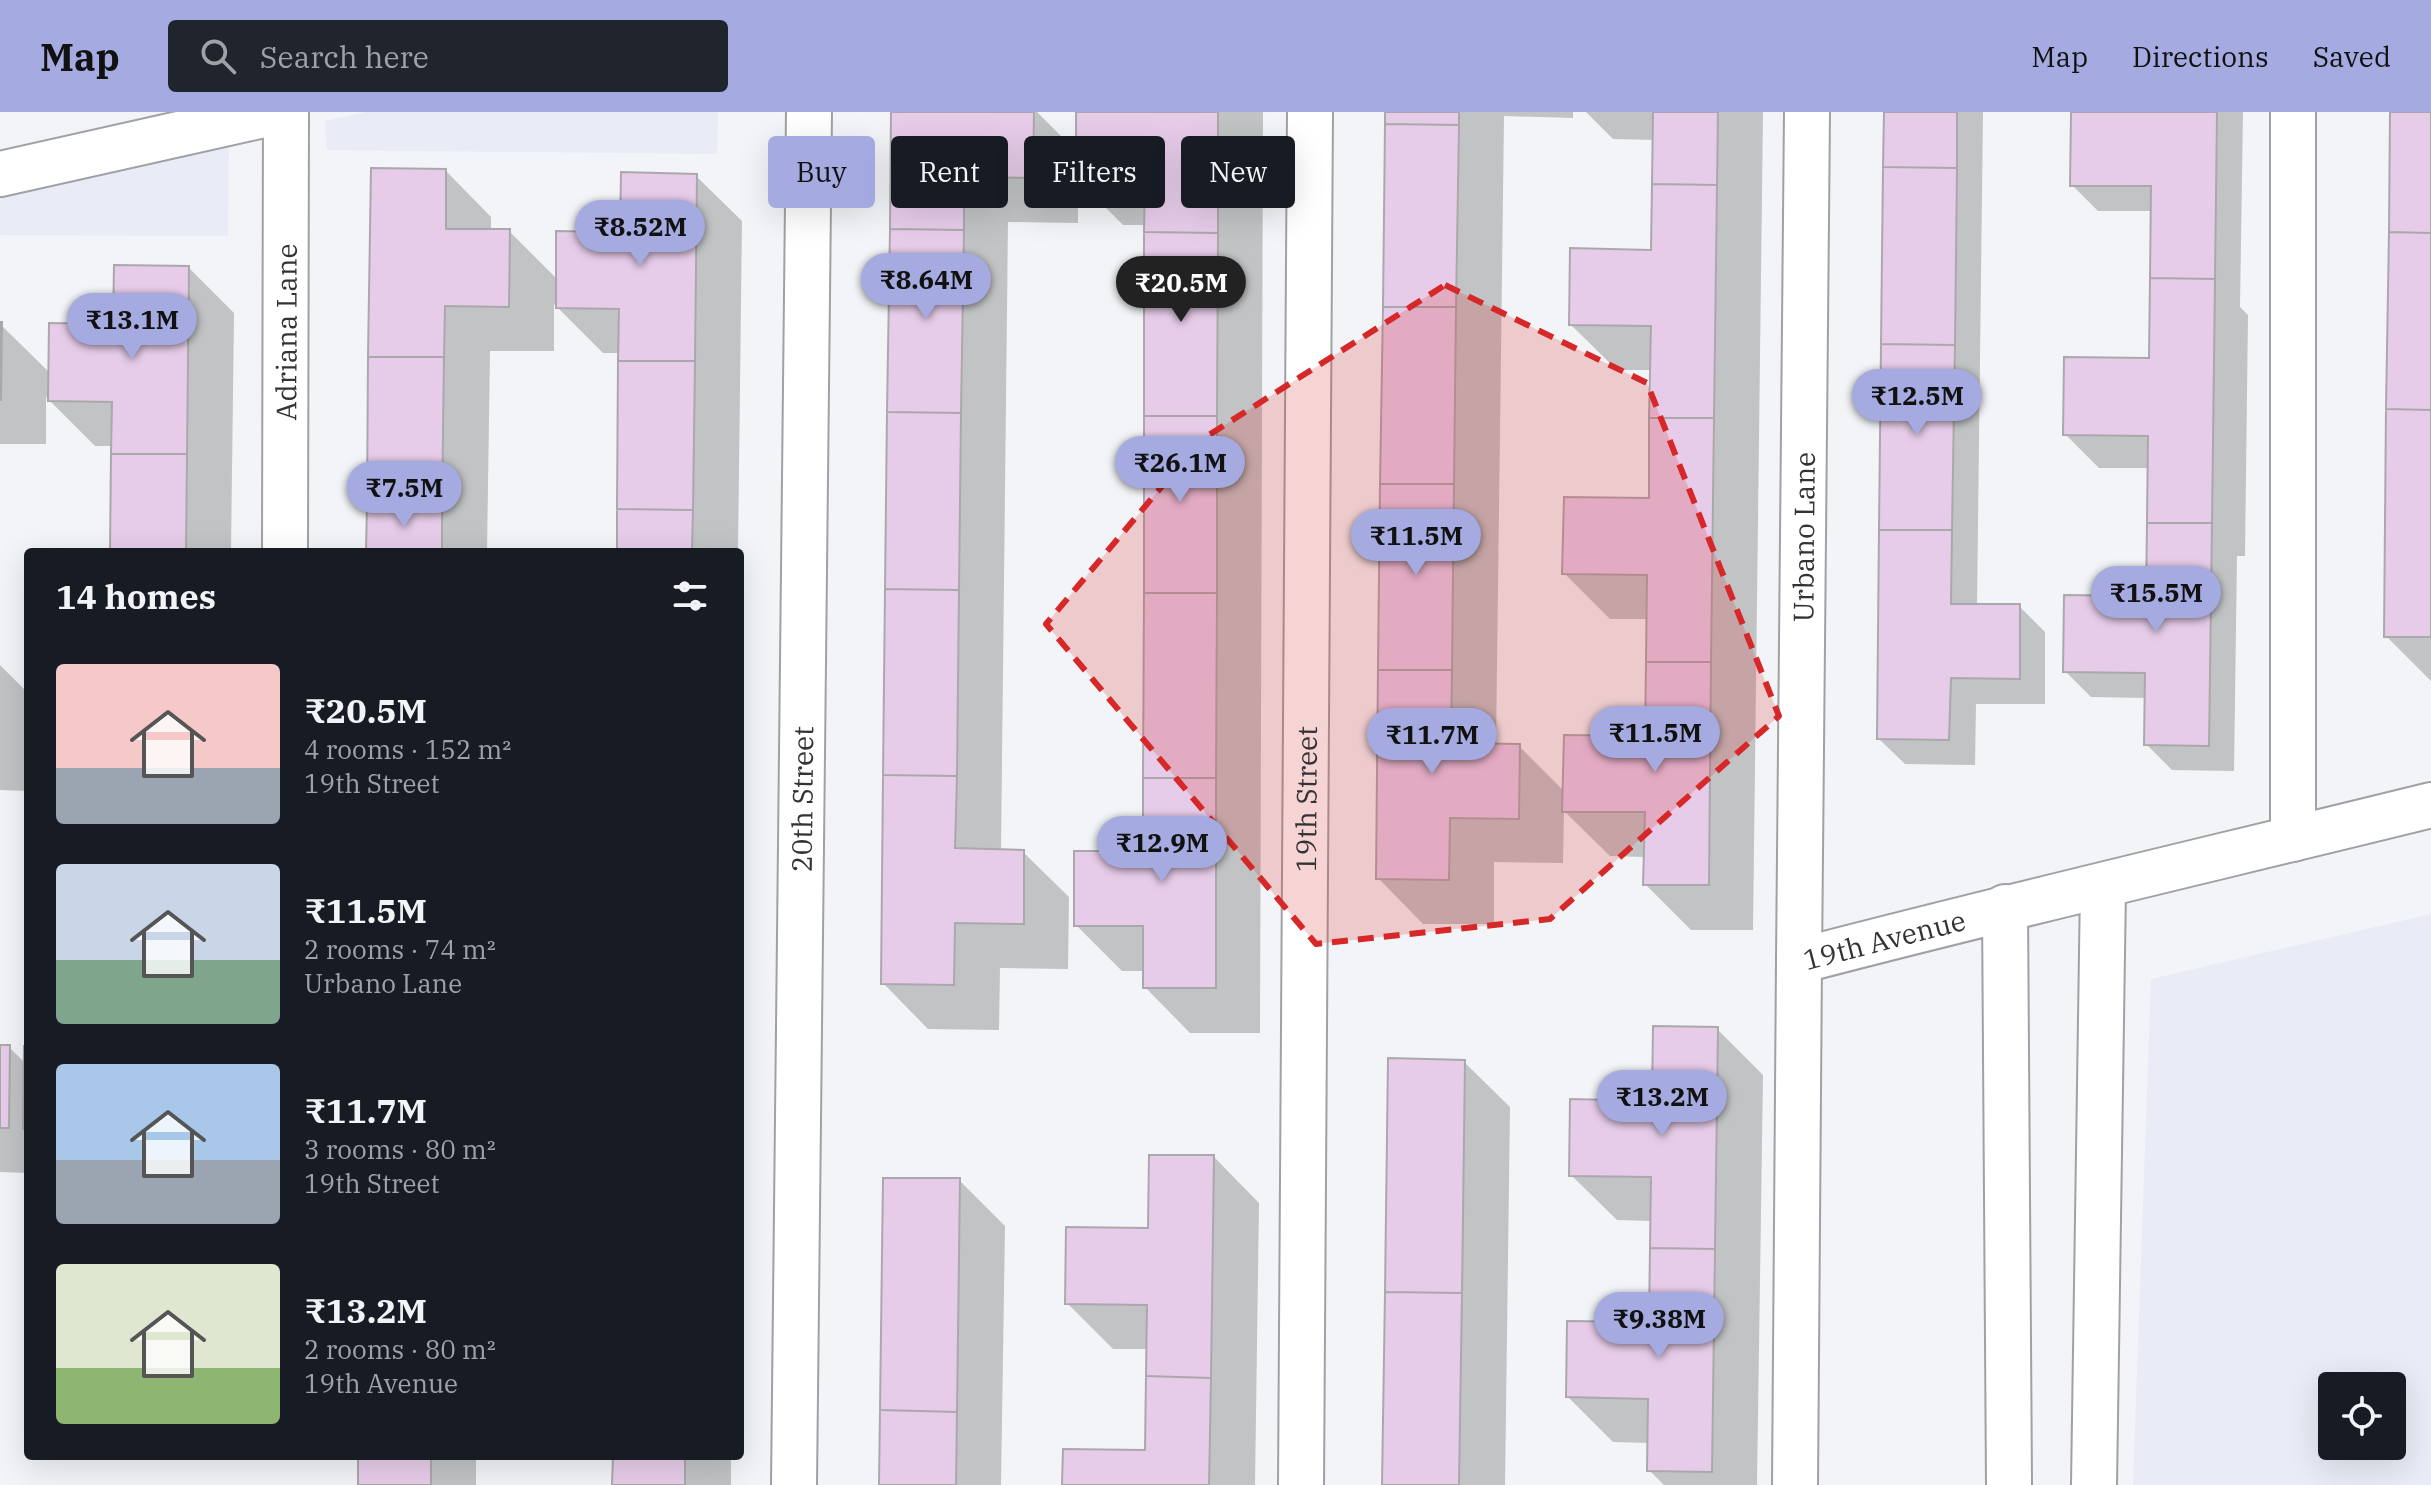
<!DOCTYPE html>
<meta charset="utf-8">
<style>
:root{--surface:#171b24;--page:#20242c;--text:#f1f3f6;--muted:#9ea1a6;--accent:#a5abe1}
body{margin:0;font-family:"IBM Plex Serif",serif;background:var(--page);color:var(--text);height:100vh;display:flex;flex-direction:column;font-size:30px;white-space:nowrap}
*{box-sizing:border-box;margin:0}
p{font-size:26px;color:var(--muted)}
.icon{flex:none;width:44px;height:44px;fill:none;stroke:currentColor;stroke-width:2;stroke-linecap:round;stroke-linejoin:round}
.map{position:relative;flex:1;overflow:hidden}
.sheet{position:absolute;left:24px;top:436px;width:720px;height:912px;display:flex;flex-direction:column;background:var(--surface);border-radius:8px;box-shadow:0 8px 32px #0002}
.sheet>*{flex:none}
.banner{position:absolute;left:768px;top:24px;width:760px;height:72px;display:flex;gap:16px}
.tools{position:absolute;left:2318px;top:1260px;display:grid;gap:16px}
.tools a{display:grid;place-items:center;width:88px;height:88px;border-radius:8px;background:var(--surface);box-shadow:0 8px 32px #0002;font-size:40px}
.price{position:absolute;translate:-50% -68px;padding:0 18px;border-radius:28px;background:var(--accent);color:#111;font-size:26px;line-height:52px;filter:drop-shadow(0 2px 4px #0008)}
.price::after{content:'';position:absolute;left:50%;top:48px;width:24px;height:18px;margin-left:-12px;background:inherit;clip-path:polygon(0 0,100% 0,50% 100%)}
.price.selected{background:#222;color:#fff}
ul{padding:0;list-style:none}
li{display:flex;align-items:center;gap:24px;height:200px;padding:0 32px}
li span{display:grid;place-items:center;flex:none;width:224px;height:160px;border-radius:8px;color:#555}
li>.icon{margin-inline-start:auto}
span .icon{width:96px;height:96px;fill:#fffc;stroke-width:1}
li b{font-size:34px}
h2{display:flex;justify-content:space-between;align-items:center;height:96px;padding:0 32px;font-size:34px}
.chip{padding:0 28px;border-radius:8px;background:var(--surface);box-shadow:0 8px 32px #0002;font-size:28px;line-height:72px}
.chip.selected{background:var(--accent);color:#111}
header{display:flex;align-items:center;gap:48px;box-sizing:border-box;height:112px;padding:0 40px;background:var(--accent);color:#111}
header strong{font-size:38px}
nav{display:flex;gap:44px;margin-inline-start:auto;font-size:28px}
.search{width:560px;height:72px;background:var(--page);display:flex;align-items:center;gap:20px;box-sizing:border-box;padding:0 28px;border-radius:8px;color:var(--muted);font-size:30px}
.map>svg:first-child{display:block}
.built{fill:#e9ebf6;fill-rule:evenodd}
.shadow{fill:#0003}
.building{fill:#e7cce9;stroke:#aba8ab;stroke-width:2}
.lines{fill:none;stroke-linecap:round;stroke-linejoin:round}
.street-casing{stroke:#a0a1a4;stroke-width:48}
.street{stroke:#fff;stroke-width:44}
.marked{fill:#d62828;fill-opacity:0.2;stroke:#d62828;stroke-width:6;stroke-dasharray:16 10;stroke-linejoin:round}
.labels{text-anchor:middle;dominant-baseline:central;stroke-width:7;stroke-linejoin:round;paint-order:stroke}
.street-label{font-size:28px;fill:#333335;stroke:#f3f4f7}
</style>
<header>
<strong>Map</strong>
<div class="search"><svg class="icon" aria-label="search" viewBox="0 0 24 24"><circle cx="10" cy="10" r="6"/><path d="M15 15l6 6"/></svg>Search here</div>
<nav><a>Map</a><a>Directions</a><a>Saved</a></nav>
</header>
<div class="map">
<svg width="2431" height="1373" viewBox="0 0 2431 1373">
<rect width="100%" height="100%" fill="#f3f4f7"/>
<!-- built -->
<path class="built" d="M366 0H718L717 42 327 38 325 9Z
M229 31 228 124 0 123V83Z
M2431 802V1373H2133L2151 867ZM2392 1274V1334H2332V1274Z"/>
<!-- shadow -->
<path class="shadow" d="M893 0H1037L1078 41V0H1263L1260 921H1190L1145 875V859H1122L1076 813 1145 741 1147 113H1123L1078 68V111L1008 110 1001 739 1023 740 1069 785 1068 857 1000 856 999 918 928 917 883 871Z
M1387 0H1573V6L1504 4 1501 242 1496 634H1519L1565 680 1647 626 1649 507H1610L1564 461 1651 388 1652 258H1617L1571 213 1653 140 1655 28 1613 27 1586 0H1763L1753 818H1691L1645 772 1646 745 1610 744 1564 699 1563 751 1494 750V812H1423L1378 766Z
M1886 0H1983L1977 494H2019L2045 520V592H1976L1975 653 1905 652 1879 627Z
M2073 0H2243L2240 195 2248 203 2245 444H2237L2234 659 2172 658 2146 632 2147 586 2091 585 2065 559 2148 486 2149 356H2099L2065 322 2151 248 2153 99H2098L2072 73Z
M2392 0H2431V569L2386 524Z
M446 59 491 105V119H509L558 168 696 64 742 109 738 440H619L621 241H603L554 192V239H490L487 440H368Z
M189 156 234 201 231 440H112L113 334H95L46 285V332H0V212L50 261Z
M0 553 28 581V679L0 678Z
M1717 917 1763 963 1757 1373H1664L1649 1358V1331L1613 1330 1568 1285 1651 1213 1652 1109 1617 1108 1571 1063 1654 991Z
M0 935H9L25 951 28 936V1061L0 1060Z
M1464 950 1510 995 1505 1373H1384Z
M1214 1045 1259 1091 1255 1373H1064L1147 1340 1148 1237H1113L1067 1191 1150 1118Z
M959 1068 1005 1114 1001 1373H881Z
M360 1344H476V1373H360Z
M615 1344H731V1373H614Z"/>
<!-- building -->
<path class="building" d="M891 0H1034L1033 66 964 65V118L890 117Z
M1076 0H1218V121L1144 120 1145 68H1076Z
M1385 0H1459V13L1385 12Z
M1653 0H1718L1717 73 1652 72Z
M1884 0H1957V56L1883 55Z
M2071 0H2217L2215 167 2150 166 2151 74H2070Z
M2390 0H2431V121L2389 120Z
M1385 12 1459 13 1456 195H1383Z
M1883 55 1957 56 1955 233 1881 232Z
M371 56 446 57V117H510L509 195 445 194 444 245H368Z
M621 60 697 62 695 249H618L619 197 556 196V119L620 120Z
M1652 72 1717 73 1714 306H1649L1651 214 1569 213 1570 136 1651 138Z
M890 117 964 118 961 301 887 300Z
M1144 120 1218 121 1217 304H1144Z
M2389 120 2431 121V298L2386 297Z
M114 153 189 154 187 342H111L112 290 48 289 49 211 113 212Z
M2150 166 2215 167 2212 411H2147L2148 324 2063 323 2064 245 2149 246Z
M1383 195H1456L1454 372H1380Z
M0 210H2L1 288H0Z
M1881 232 1955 233 1952 418H1879Z
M368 245H444L442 394 367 393Z
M618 249H695L693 398 617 397Z
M2386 297 2431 298V525H2384Z
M887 300 961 301 959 478 885 477Z
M1144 304H1217V481H1144Z
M1649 306H1714L1711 550H1646L1647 463 1562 462 1564 385 1649 386Z
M111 342H187L186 440H110Z
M1380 372H1454L1452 558H1378Z
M367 393 442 394V440H366Z
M617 397 693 398 692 440H617Z
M2147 411H2212L2209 634 2144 633 2145 561 2063 560 2064 483 2146 484Z
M1879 418H1952L1951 492H2020V567L1951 566 1949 628 1877 627Z
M885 477 959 478 957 664 883 663Z
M1144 481H1217L1216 666H1143Z
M1646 550H1711L1709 773H1643L1645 700H1562L1564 623 1645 624Z
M1378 558H1452L1451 631 1520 632 1519 707 1450 706 1449 768 1376 767Z
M883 663 957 664 955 736 1024 738V812L955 811 954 873 881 872Z
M1143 666H1216V876H1143V814H1074V739H1143Z
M1653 914 1718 915 1715 1137 1650 1136 1651 1065 1569 1064 1570 987 1652 989Z
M0 933H10L9 1016H0Z
M24 934H28V1017H23Z
M1388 946 1465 948 1462 1181 1385 1180Z
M1149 1043H1214L1211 1266 1146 1264 1147 1193 1065 1192 1066 1115 1148 1116Z
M883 1066H960L957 1300 880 1298Z
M1650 1136 1715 1137 1712 1360 1647 1359 1648 1287 1566 1285 1567 1209 1649 1210Z
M1385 1180 1462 1181 1459 1373H1382Z
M1146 1264 1211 1266 1209 1373H1062L1063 1337 1145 1338Z
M880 1298 957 1300 956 1373H879Z
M358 1344H431V1373H358Z
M613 1344H685V1373H612Z"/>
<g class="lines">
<defs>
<g id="street">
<path d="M2293 0V727"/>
<path d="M0 62 277 0"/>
<path id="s1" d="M285 440 286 0"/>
<path d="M2005 795 2009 1373"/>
<path id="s2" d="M1799 849 1807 0"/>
<path id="s3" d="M794 1373 809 0"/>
<path id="s4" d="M1301 1373 1310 0"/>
<path id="s5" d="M1795 1373 1799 849C2009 794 2220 745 2431 693"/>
<path d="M2094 1373 2103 775"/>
</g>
</defs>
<!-- street casing -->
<use href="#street" class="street-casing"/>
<!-- street -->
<use href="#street" class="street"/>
</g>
<!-- marked area -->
<path class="marked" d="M1445 173 1647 271 1779 604 1550 807 1316 832 1046 512 1201 328Z"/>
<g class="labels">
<!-- street labels -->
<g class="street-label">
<text stroke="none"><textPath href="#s1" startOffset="220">Adriana Lane</textPath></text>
<text stroke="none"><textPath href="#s2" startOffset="424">Urbano Lane</textPath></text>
<text stroke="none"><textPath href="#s3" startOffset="686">20th Street</textPath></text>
<text stroke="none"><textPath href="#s4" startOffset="686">19th Street</textPath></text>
<text stroke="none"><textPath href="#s5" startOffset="612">19th Avenue</textPath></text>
</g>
</g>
</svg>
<div class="tools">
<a><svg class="icon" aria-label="locate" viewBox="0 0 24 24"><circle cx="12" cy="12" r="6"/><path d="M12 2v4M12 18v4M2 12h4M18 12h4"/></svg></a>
</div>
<b class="price" style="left:640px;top:156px">₹8.52M</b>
<b class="price" style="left:926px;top:209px">₹8.64M</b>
<b class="price selected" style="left:1181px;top:212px">₹20.5M</b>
<b class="price" style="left:132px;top:249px">₹13.1M</b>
<b class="price" style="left:1917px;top:325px">₹12.5M</b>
<b class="price" style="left:1180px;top:392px">₹26.1M</b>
<b class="price" style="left:404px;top:417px">₹7.5M</b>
<b class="price" style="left:1416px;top:465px">₹11.5M</b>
<b class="price" style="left:2156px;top:522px">₹15.5M</b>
<b class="price" style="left:1655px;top:662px">₹11.5M</b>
<b class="price" style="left:1432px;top:664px">₹11.7M</b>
<b class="price" style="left:1162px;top:772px">₹12.9M</b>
<b class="price" style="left:1662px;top:1026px">₹13.2M</b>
<b class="price" style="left:1659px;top:1248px">₹9.38M</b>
<div class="banner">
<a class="chip selected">Buy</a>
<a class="chip">Rent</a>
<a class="chip">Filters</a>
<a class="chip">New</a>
</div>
<section class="sheet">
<h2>14 homes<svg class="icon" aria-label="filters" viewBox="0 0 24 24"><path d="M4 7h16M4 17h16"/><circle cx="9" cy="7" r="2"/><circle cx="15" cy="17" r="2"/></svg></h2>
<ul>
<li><span style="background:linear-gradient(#f6c9c9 65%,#9aa5b1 0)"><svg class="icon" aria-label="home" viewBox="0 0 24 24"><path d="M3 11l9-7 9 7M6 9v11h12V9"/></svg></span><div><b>₹20.5M</b><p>4 rooms · 152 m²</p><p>19th Street</p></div></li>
<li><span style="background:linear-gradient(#c9d6e8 60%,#7fa58c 0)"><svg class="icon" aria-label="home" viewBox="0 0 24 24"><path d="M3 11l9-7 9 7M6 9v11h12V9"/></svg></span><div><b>₹11.5M</b><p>2 rooms · 74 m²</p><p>Urbano Lane</p></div></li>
<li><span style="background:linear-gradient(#a9c7e8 60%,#9aa5b1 0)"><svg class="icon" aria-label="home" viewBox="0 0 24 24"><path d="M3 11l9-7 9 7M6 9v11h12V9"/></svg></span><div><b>₹11.7M</b><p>3 rooms · 80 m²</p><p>19th Street</p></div></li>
<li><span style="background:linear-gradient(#dfe7d0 65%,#8fb573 0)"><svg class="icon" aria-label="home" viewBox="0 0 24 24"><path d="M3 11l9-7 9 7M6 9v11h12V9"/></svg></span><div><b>₹13.2M</b><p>2 rooms · 80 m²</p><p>19th Avenue</p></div></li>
</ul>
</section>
</div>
